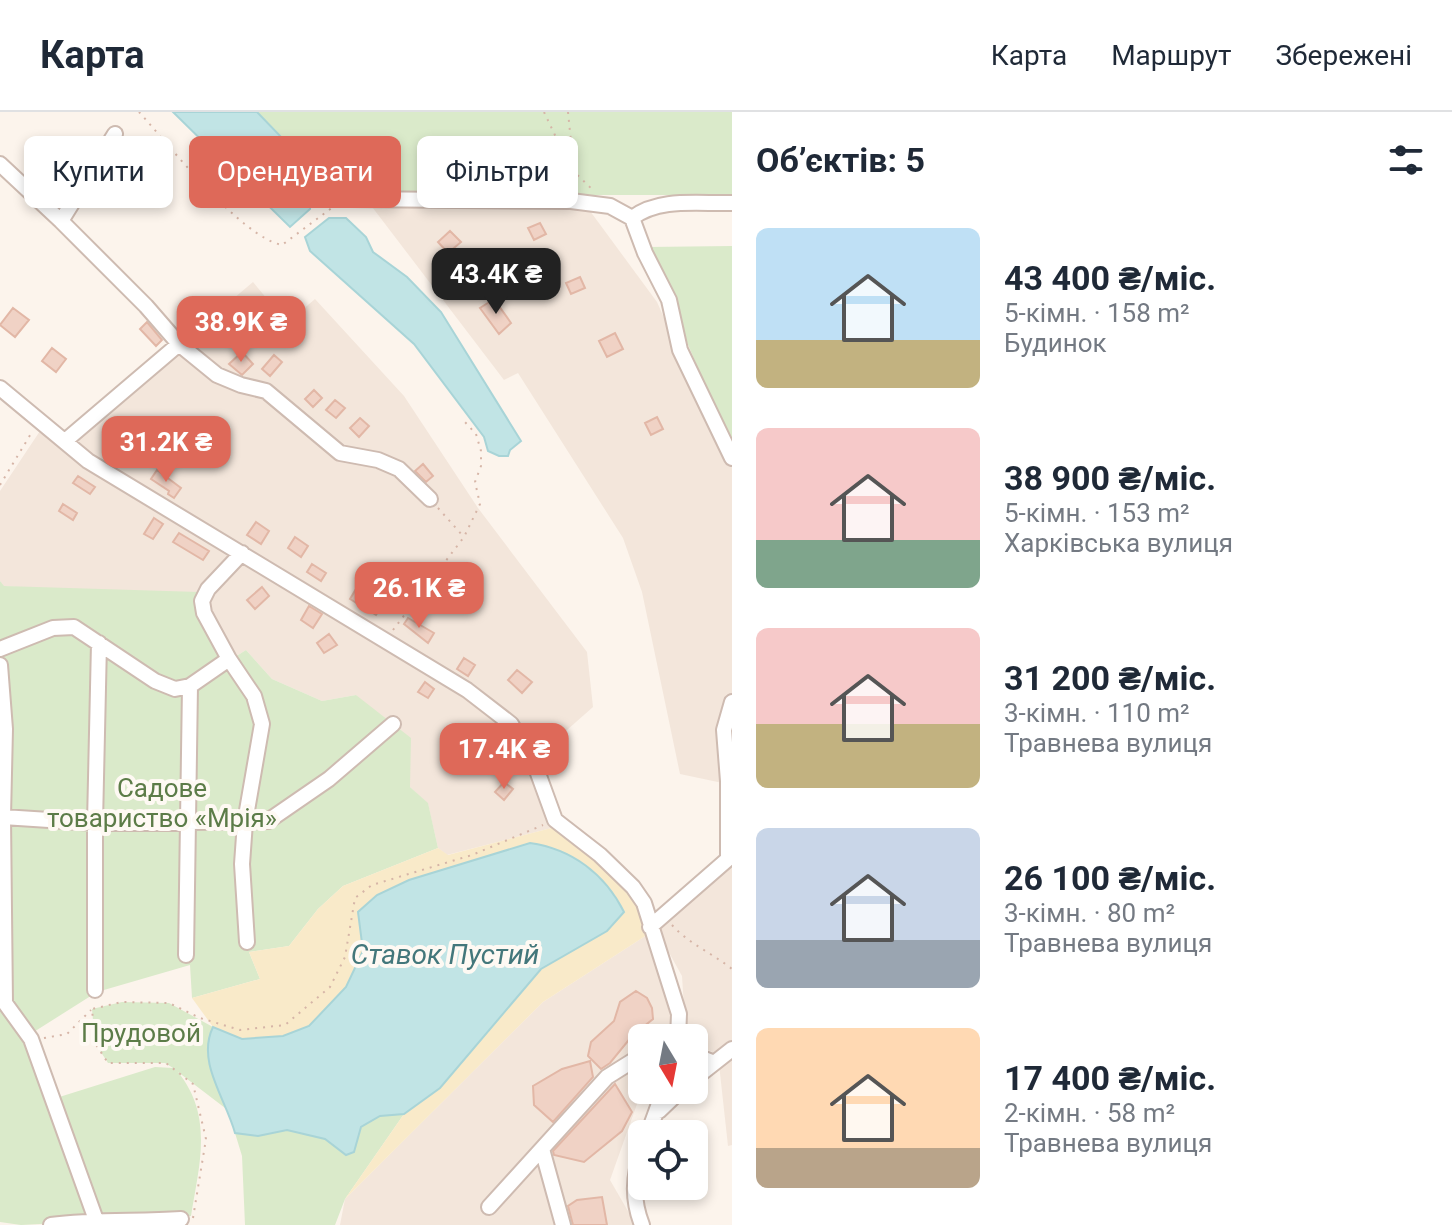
<!DOCTYPE html>
<html lang="uk">
<meta charset="utf-8">
<style>
:root{--surface:#fff;--page:#f2f2f3;--text:#1f2937;--muted:#747a83;--line:#e0e1e3;--accent:#de6959}
body{margin:0;font-family:Roboto,sans-serif;background:var(--page);color:var(--text);height:100vh;display:flex;flex-direction:column;font-size:30px;white-space:nowrap}
*{box-sizing:border-box;margin:0}
p{font-size:26px;color:var(--muted)}
.icon{flex:none;width:44px;height:44px;fill:none;stroke:currentColor;stroke-width:2;stroke-linecap:round;stroke-linejoin:round}
.map{position:relative;flex:1;overflow:hidden}
.sheet{display:flex;flex-direction:column;background:var(--surface);width:720px}
.sheet>*{flex:none}
.top-card{position:absolute;left:24px;top:24px;width:588px;height:72px;display:flex;gap:16px}
.needle{width:52px;rotate:170deg}
.controls{position:absolute;left:628px;top:912px;display:grid;gap:16px}
.controls a{display:grid;place-items:center;width:80px;height:80px;border-radius:12px;background:var(--surface);box-shadow:0 4px 12px #0003;font-size:40px}
.price{position:absolute;translate:-50% -68px;padding:0 18px;border-radius:16px;background:var(--accent);color:#fff;font-size:26px;line-height:52px;filter:drop-shadow(0 2px 4px #0008)}
.price::after{content:'';position:absolute;left:50%;top:48px;width:24px;height:18px;margin-left:-12px;background:inherit;clip-path:polygon(0 0,100% 0,50% 100%)}
.price.on{background:#222;color:#fff}
ul{padding:0;list-style:none}
li{display:flex;align-items:center;gap:24px;height:200px;padding:0 24px}
li span{display:grid;place-items:center;flex:none;width:224px;height:160px;border-radius:12px;color:#555}
li>.icon{margin-inline-start:auto}
span .icon{width:96px;height:96px;fill:#fffc;stroke-width:1}
li b{font-size:34px}
h2{display:flex;justify-content:space-between;align-items:center;height:96px;padding:0 24px;font-size:34px}
.tag{padding:0 28px;border-radius:12px;background:var(--surface);box-shadow:0 4px 12px #0003;font-size:28px;line-height:72px}
.tag.on{background:var(--accent);color:#fff}
header{display:flex;align-items:center;gap:48px;box-sizing:border-box;height:112px;padding:0 40px;background:var(--surface);border-bottom:2px solid var(--line)}
header strong{font-size:38px}
nav{display:flex;gap:44px;margin-inline-start:auto;font-size:28px}
main{display:flex;flex:1;min-height:0}
.map>svg:first-child{display:block}
.residential{fill:#f3e6db}
.green{fill:#daeaca}
.sand{fill:#f9eac9}
.water{fill:#c1e4e5;stroke:#a8d4d7;stroke-width:2}
.building{fill:#f0d2c5;stroke:#e2b7a6;stroke-width:2}
.lines{fill:none;stroke-linecap:round;stroke-linejoin:round}
.minor-casing{stroke:#cebbb1;stroke-width:18}
.path{stroke:#d6b5a7;stroke-width:2;stroke-dasharray:2 6;stroke-linecap:butt}
.minor{stroke:#fff;stroke-width:14}
.labels{text-anchor:middle;dominant-baseline:central;stroke-width:8;stroke-linejoin:round;paint-order:stroke}
.park-label{font-size:26px;fill:#5c7c48;stroke:#fef9f3}
.water-label{font-size:28px;font-style:italic;fill:#43777b;stroke:#fef9f3}
</style>
<header>
<strong>Карта</strong>
<nav><a>Карта</a><a>Маршрут</a><a>Збережені</a></nav>
</header>
<main>
<div class="map">
<svg width="732" height="1113" viewBox="0 0 732 1113">
<rect width="100%" height="100%" fill="#fcf4ec"/>
<!-- residential -->
<path class="residential" d="M363 83 579 84 657 190 688 260 729 330H732V673L680 662 642 480 623 426 518 261 504 268Z
M253 170 287 211 315 187 404 284 478 396 587 540 593 595 533 648 559 714 447 743 438 736 428 692 410 675 409 656 356 583 322 589 272 567 246 538 235 545 59 478 3 474 0 469V379L42 316 71 324Z
M732 750V1033L728 1034 718 943 694 931V926H686L682 864 656 817Z
M650 821 675 924 642 926V945L622 958 642 970V978L610 1068 636 1113H340L345 1087 543 890Z"/>
<!-- green -->
<path class="green" d="M257 0H732V83H363L313 74 286 30Z
M732 134V330H729L647 135Z
M0 469 4 474 199 480 215 532 226 527 235 545 246 538 272 567 322 589 356 583 411 626 410 675 428 691 438 736 343 774 318 797 289 834 249 840 260 867 192 886 190 853 97 880 29 923 53 987 155 955 173 956 165 951H108L95 931 92 897 122 890 169 891 213 915C200 942 215 974 229 999L178 960C214 1005 199 1053 191 1104L21 1113 0 1110Z
M404 1002 345 1087 335 1113H245L242 1044 235 1021 258 1024 287 1018 325 1027 354 1040 360 1015 380 1004Z"/>
<!-- sand -->
<path class="sand" d="M559 714 644 791 650 821 543 890 345 1087 404 1002 440 976 541 857 607 819 624 800 615 783 530 731 409 768 377 783 358 800 363 839 347 875 309 914 283 924 242 927 213 915 192 886 260 867 249 840 289 834 318 797 343 774 438 736 448 743Z"/>
<!-- water -->
<path class="water" d="M173 0H257L286 30 313 74 310 97 290 115Z
M329 106H346L366 125 373 140 407 165 441 200 521 329 510 338 508 344H499L488 339 484 325 414 232 310 139 305 125Z
M530 731C572 737 605 762 624 800L607 819 541 857 440 976 404 1002 380 1004 361 1015 354 1040 346 1043 325 1027 287 1018 258 1024 235 1021C226 987 196 950 213 915L242 927 283 924 309 914 346 875 363 839 358 800 377 783 409 768Z"/>
<!-- building -->
<path class="building" d="M540 111 546 122 534 128 528 116Z
M450 119 461 130 448 141 438 130Z
M580 165 585 176 571 182 566 171Z
M494 187 511 211 499 222 480 196Z
M13 196 29 208 15 225 0 213Z
M147 210 162 228 156 234 140 217Z
M615 221 623 237 607 245 599 229Z
M52 236 66 247 56 260 42 249Z
M242 240 253 252 242 263 229 252Z
M274 243 282 250 270 264 262 257Z
M314 278 322 286 313 295 305 287Z
M335 288 345 296 336 306 326 298Z
M657 305 663 317 651 323 645 311Z
M360 306 369 314 359 325 350 316Z
M423 352 433 364 426 370 415 359Z
M157 358 181 376 174 386 168 382 169 379 151 367Z
M78 364 95 375 90 382 73 371Z
M63 392 77 401 73 408 59 399Z
M154 406 163 412 153 427 144 422Z
M256 410 269 419 261 432 247 423Z
M179 421 209 439 203 448 173 430Z
M295 425 308 434 301 445 288 436Z
M312 452 326 461 321 469 307 460Z
M262 475 269 484 255 497 247 488Z
M356 477 381 495 376 503 350 487Z
M309 494 322 502 313 516 301 508Z
M408 506 434 521 428 531 404 512Z
M329 522 337 533 324 541 317 531Z
M464 546 475 553 468 564 457 557Z
M517 558 532 570 522 581 508 568Z
M425 570 434 577 428 586 418 580Z
M504 670 513 677 504 688 495 680Z
M636 879 647 886 652 896 653 907 632 924 610 951 601 957 588 944 591 930 614 909 620 890Z
M590 949 593 965 553 1010 534 993 533 974 562 957Z
M615 972 632 1000 622 1019 584 1050 554 1043 553 1039Z
M602 1085 607 1113H573L568 1094 577 1088Z"/>
<g class="lines">
<defs>
<path id="minor" d="M0 52 61 109 146 194 179 232 217 263 241 273 266 279 340 341 378 348 399 357 430 387
M349 87 571 89 610 94 632 106 645 141 669 188 680 238 732 346
M632 106C659 85 699 92 732 91
M61 109 115 22
M0 276 88 349 467 578 511 612 535 653 555 708 600 743 633 775 644 791 679 902 678 926
M65 329 179 232
M242 441 208 477 202 489 204 501 229 547 254 584 262 612 245 710 242 752 247 830
M0 537 53 516 74 515 155 569 175 577 190 574 229 547
M0 553 5 617 3 705 5 891 31 927 96 1108
M3 705 95 711 268 709 329 667 393 612
M650 815 728 747V669L724 618 732 590
M186 843 190 574
M95 878V711L99 531
M694 943 712 950
M694 967 732 937
M659 999 681 978
M648 1022 664 978
M542 1037 563 1113
M489 1095 607 965 642 943
M51 1113C94 1107 137 1110 181 1107
M642 1113C632 1087 633 1065 642 1039"/>
</defs>
<!-- minor casing -->
<use href="#minor" class="minor-casing"/>
<!-- path -->
<path class="path" d="M139 0C169 33 241 125 282 133L337 92
M544 0 571 57 594 79
M568 0 574 60
M0 373 32 320
M438 396 463 424
M393 518 464 425 480 392 475 370 481 354V339L476 322 464 309
M672 813C689 832 712 841 732 857
M44 926 67 922 91 898
M193 1106 206 1027 193 972 166 951H108L95 931 92 897 122 890 169 891 200 906 240 918 285 913 330 875 345 845 355 786 372 773 472 743 543 713"/>
<!-- minor -->
<use href="#minor" class="minor"/>
</g>
<g class="labels">
<!-- park labels -->
<g class="park-label">
<text x="162" y="676">Садове<tspan x="162" dy="30">товариство «Мрія»</tspan></text>
<text x="141" y="921">Прудовой</text>
</g>
<!-- water labels -->
<g class="water-label">
<text x="445" y="842">Ставок Пустий</text>
</g>
</g>
</svg>
<div class="controls">
<a><svg class="needle" viewBox="-14 -14 28 28"><path d="M0-13l5 13h-10z" fill="#e53935"/><path d="M0 13l5-13h-10z" fill="#747a83"/></svg></a>
<a><svg class="icon" aria-label="locate" viewBox="0 0 24 24"><circle cx="12" cy="12" r="6"/><path d="M12 2v4M12 18v4M2 12h4M18 12h4"/></svg></a>
</div>
<b class="price on" style="left:496px;top:204px">43.4K ₴</b>
<b class="price" style="left:241px;top:252px">38.9K ₴</b>
<b class="price" style="left:166px;top:372px">31.2K ₴</b>
<b class="price" style="left:419px;top:518px">26.1K ₴</b>
<b class="price" style="left:504px;top:679px">17.4K ₴</b>
<div class="top-card">
<a class="tag">Купити</a>
<a class="tag on">Орендувати</a>
<a class="tag">Фільтри</a>
</div>
</div>
<section class="sheet">
<h2>Об’єктів: 5<svg class="icon" aria-label="filters" viewBox="0 0 24 24"><path d="M4 7h16M4 17h16"/><circle cx="9" cy="7" r="2"/><circle cx="15" cy="17" r="2"/></svg></h2>
<ul>
<li><span style="background:linear-gradient(#bfe0f5 70%,#c2b280 0)"><svg class="icon" aria-label="home" viewBox="0 0 24 24"><path d="M3 11l9-7 9 7M6 9v11h12V9"/></svg></span><div><b>43 400 ₴/міс.</b><p>5-кімн. · 158 m²</p><p>Будинок</p></div></li>
<li><span style="background:linear-gradient(#f6c9c9 70%,#7fa58c 0)"><svg class="icon" aria-label="home" viewBox="0 0 24 24"><path d="M3 11l9-7 9 7M6 9v11h12V9"/></svg></span><div><b>38 900 ₴/міс.</b><p>5-кімн. · 153 m²</p><p>Харківська вулиця</p></div></li>
<li><span style="background:linear-gradient(#f6c9c9 60%,#c2b280 0)"><svg class="icon" aria-label="home" viewBox="0 0 24 24"><path d="M3 11l9-7 9 7M6 9v11h12V9"/></svg></span><div><b>31 200 ₴/міс.</b><p>3-кімн. · 110 m²</p><p>Травнева вулиця</p></div></li>
<li><span style="background:linear-gradient(#c9d6e8 70%,#9aa5b1 0)"><svg class="icon" aria-label="home" viewBox="0 0 24 24"><path d="M3 11l9-7 9 7M6 9v11h12V9"/></svg></span><div><b>26 100 ₴/міс.</b><p>3-кімн. · 80 m²</p><p>Травнева вулиця</p></div></li>
<li><span style="background:linear-gradient(#ffd9b3 75%,#b9a48a 0)"><svg class="icon" aria-label="home" viewBox="0 0 24 24"><path d="M3 11l9-7 9 7M6 9v11h12V9"/></svg></span><div><b>17 400 ₴/міс.</b><p>2-кімн. · 58 m²</p><p>Травнева вулиця</p></div></li>
</ul>
</section>
</main>
